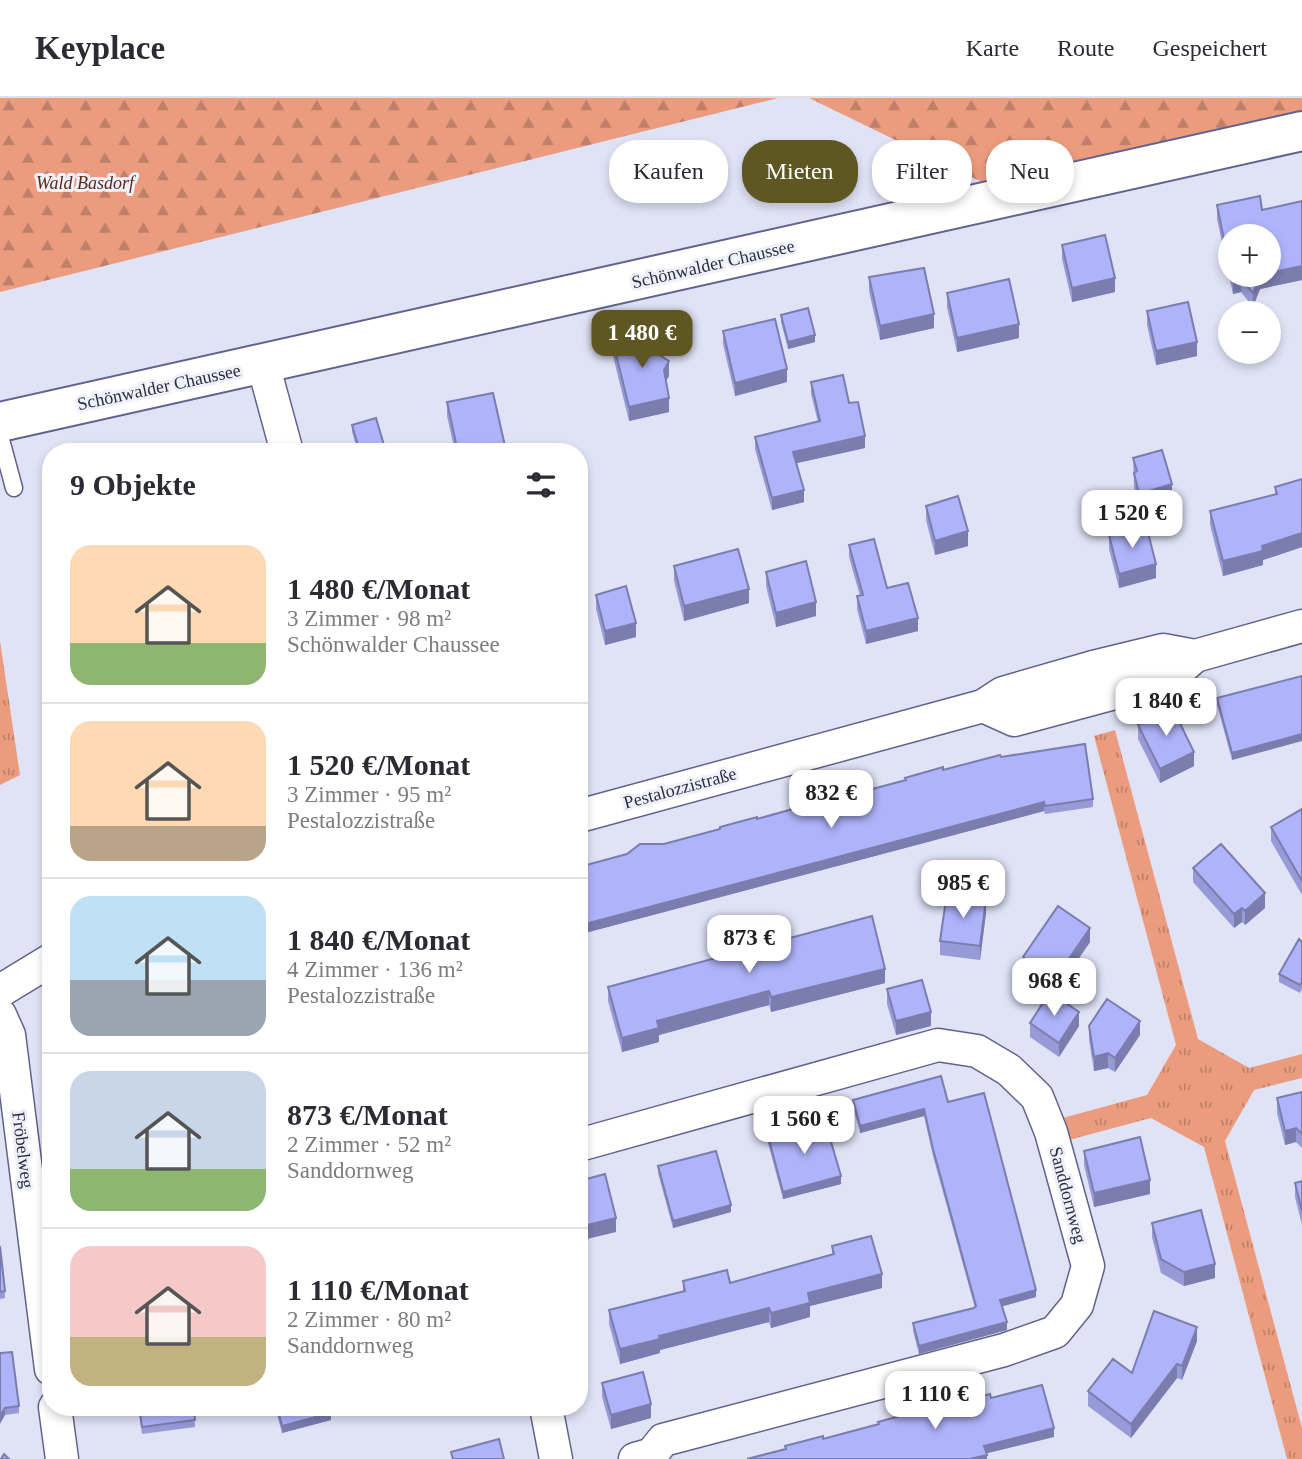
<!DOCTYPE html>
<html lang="de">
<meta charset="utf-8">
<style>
:root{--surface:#fff;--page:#f2f2f3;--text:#2b2b33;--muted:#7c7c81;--line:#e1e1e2;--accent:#5e5723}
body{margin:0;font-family:Georgia,serif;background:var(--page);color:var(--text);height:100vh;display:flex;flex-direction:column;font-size:26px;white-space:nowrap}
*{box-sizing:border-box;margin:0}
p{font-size:23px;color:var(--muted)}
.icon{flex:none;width:38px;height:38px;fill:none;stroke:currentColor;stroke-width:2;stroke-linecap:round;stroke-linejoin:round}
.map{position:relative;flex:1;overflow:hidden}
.sheet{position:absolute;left:42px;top:345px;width:546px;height:973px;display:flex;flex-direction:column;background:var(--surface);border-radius:28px;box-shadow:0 4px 10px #0003}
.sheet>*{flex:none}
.banner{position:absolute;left:609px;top:42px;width:588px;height:63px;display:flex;gap:14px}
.tools{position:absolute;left:1218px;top:126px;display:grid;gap:14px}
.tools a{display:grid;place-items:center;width:63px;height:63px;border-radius:50%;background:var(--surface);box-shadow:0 4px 10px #0003;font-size:35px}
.price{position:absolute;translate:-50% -60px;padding:0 16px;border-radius:14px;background:#fff;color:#222;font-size:23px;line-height:46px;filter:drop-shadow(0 2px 4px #0008)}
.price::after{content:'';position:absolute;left:50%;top:42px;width:21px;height:16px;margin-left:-10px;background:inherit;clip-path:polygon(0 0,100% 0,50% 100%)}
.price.current{background:var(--accent);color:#fff}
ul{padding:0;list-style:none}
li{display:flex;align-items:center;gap:21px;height:175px;padding:0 28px}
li+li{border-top:2px solid var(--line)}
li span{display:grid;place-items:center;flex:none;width:196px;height:140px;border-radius:21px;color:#555}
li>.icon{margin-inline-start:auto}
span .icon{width:84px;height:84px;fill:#fffc;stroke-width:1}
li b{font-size:30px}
h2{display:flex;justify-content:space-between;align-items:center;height:84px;padding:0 28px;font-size:30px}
.tag{padding:0 24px;border-radius:28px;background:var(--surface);box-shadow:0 4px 10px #0003;font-size:24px;line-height:63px}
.tag.current{background:var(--accent);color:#fff}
header{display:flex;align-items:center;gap:42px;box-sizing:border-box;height:98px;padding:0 35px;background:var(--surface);border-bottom:2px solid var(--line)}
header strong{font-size:33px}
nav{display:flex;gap:38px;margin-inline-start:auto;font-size:24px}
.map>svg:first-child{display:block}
.grass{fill:url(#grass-tufts)}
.forest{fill:url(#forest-firs)}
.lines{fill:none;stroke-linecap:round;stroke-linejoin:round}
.service-casing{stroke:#61638e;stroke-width:19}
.minor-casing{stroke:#61638e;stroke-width:35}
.secondary-casing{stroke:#61638e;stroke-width:42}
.service{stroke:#fff;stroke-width:16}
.minor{stroke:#fff;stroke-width:32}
.secondary{stroke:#fff;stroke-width:38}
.wall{fill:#969ad6;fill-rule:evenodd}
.shaded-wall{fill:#7a7dae}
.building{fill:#afb3f9;stroke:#7a7dae;stroke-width:2}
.labels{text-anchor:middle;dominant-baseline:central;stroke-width:6;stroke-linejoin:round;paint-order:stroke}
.park-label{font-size:18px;font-style:italic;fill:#5b2a16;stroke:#eff0fa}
.street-label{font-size:18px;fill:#2c2d40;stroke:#eff0fa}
</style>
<header>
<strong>Keyplace</strong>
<nav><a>Karte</a><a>Route</a><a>Gespeichert</a></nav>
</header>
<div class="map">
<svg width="1302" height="1361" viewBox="0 0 1302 1361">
<defs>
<pattern id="grass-tufts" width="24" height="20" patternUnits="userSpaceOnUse" patternTransform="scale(1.75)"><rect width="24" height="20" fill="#ec9c7e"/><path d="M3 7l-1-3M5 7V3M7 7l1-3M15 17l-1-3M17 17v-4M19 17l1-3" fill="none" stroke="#bf8069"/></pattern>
<pattern id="forest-firs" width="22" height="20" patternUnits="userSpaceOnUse" patternTransform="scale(1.75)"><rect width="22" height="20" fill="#ec9c7e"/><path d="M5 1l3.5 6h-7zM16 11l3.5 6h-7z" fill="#bf8069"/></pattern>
</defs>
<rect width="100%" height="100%" fill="#e0e2f6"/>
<!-- grass -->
<path class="grass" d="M0 543 20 677 0 687Z
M1115 632 1198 941 1249 970 1302 956V980L1254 992 1225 1043 1302 1330V1361H1287L1204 1049 1151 1020 1065 1043 1059 1021 1147 997 1176 947 1094 638Z"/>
<!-- forest -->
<path class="forest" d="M0 0H778L0 194Z
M809 0H1302V20L990 88Z"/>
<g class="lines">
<defs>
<path id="service" d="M0 338 14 390"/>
<path id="minor" d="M263 266 287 354
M983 608 1014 622 1170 580 1195 558 1302 528
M579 718 983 608 1003 595 1093 569 1163 552 1195 558
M0 893 51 862
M0 917 9 937 51 1271
M579 1047 938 947 977 953 1009 972 1037 999 1051 1034 1088 1168 1077 1207 1055 1234 1004 1252 663 1342 652 1356 635 1361
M55 1309 62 1361
M546 1309 556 1361"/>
<path id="secondary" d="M0 324 1302 33"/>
</defs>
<!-- service casing -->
<use href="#service" class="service-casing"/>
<!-- minor casing -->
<use href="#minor" class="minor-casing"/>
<!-- secondary casing -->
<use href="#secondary" class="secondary-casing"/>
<!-- service -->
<use href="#service" class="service"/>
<!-- minor -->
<use href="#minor" class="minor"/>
<!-- secondary -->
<use href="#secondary" class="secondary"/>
</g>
<!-- wall -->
<path class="wall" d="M1260 98 1262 112 1302 103V182L1260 191 1253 209 1241 194 1233 196 1217 121V107ZM1230 138H1269V177H1230Z
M1062 147 1115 194 1072 204 1062 161Z
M869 179 934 230 880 242 869 193Z
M947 195 1019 240 957 254 947 209Z
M1147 213 1197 258 1156 267 1147 227Z
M781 217 815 244 788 251 781 224Z
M723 233 787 284 735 298 723 246Z
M613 244 661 258 669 278 666 283 669 314 629 323 613 258Z
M811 284 849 305 865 350 796 365 804 404 772 412 755 351V339L818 324 811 296Z
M447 304 505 348V354H455L447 318Z
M352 327 386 354H358L352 334Z
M1133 360 1172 400 1139 410 1134 389Z
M1302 381V449L1263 462V467L1223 478 1210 427V413L1275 396V389Z
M926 408 968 448 935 457 926 422Z
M1109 437 1156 480 1119 490 1109 451Z
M849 447 887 490 918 533 866 546 857 511V498H860L849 459Z
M674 468 749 505 684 523 674 483Z
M766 474 816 518 776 529 766 488Z
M596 497 636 539 605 547 596 511Z
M1302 578 1232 662 1217 607V600Z
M1138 627 1194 668 1160 685 1138 641Z
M1001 659 1093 701V709L1045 716 1044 713 585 835 583 826 579 827V769L943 672Z
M1302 711V797L1271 743V729Z
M1193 770 1265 810 1245 827 1242 824 1234 830 1193 784Z
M986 815 980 862 940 857V843Z
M1090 844 1055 895 1023 874V859Z
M1302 844V891L1300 895 1279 884V876Z
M885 885 771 914 769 907 659 937V944L622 954 608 903V889Z
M887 891 931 928 896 937 887 906Z
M1030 925 1079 928 1059 959 1030 939Z
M1089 928 1140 937 1115 974 1108 970 1094 973 1089 942Z
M1302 994V1050L1296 1044 1285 1047 1277 1015V1000Z
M853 1002 948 1004 1036 1199 1002 1208 1007 1232 919 1256 913 1233V1225L975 1210 933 1058 924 1018 860 1035 853 1009Z
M768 1038 841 1086 783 1101 768 1045Z
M1084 1053 1150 1096 1094 1109 1084 1067Z
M658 1068 731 1114 673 1130 658 1075Z
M1302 1083V1127L1295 1099V1085Z
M1152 1125 1215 1180 1184 1188 1161 1175 1152 1139Z
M0 1148 5 1193V1200L0 1201Z
M832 1148 882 1190 810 1208V1219L771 1230 769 1224 660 1252V1255L620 1266 609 1226V1212L683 1193V1183L730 1185 832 1157Z
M1197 1243 1182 1282 1177 1280 1131 1340 1088 1308V1293L1132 1275Z
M0 1255 19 1308V1315L5 1317Z
M602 1285 651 1320 611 1331 602 1299Z
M138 1309H194L195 1329 142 1336Z
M275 1309H329L331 1322 282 1335Z"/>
<!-- shaded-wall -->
<path class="shaded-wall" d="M1302 168V182L1260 191 1253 209V195L1260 177H1269V175Z
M1115 180V194L1072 204V190Z
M1241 181V194L1233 196V182Z
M934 216V230L880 242V228Z
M1019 226V240L957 254V240Z
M815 237V244L788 251V244Z
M1197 244V258L1156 267V253Z
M669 263V278L664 286V272Z
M787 271V284L735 298V285Z
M669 300V314L629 323V309Z
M865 338V350L793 366V354Z
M1172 386V400L1139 410V396Z
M804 392V404L772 412V400Z
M968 433V448L935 457V443Z
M1302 435V449L1263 462V467L1223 478V463L1262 448Z
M1156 466V480L1119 490V476Z
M749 491V505L684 523V508Z
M816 504V518L776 529V515Z
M918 520V533L866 546V533Z
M636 525V539L605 547V533Z
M579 584H581V598H579Z
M1302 636V643L1232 662V655Z
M1194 654V668L1160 685V671Z
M1044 704V713L585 835V826Z
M1265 795V810L1245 827V813Z
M986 801V815L980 862V848Z
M1242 810V824L1234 830V816Z
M583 818V826L579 827V819Z
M1090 830V844L1055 895V881Z
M885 871V885L771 914V899Z
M769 893V907L659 937V944L622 954V940L657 923Z
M931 914V928L896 937V923Z
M1079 914V928L1059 959V945Z
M1140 923V937L1115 974V960Z
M1108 955V970L1094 973V959Z
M924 1011V1018L860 1035V1028Z
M1296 1030V1044L1285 1047V1033Z
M841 1078V1086L783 1101V1094Z
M1150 1082V1096L1094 1109V1095Z
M731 1107V1114L673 1130V1123Z
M616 1120V1134L579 1143V1129Z
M1215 1166V1180L1184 1188V1174Z
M882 1176V1190L810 1208V1219L771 1230V1215L808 1195Z
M1036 1192V1199L1000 1209V1202Z
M769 1210V1224L660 1252V1255L620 1266V1251L659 1238Z
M1007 1224V1232L919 1256V1248Z
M1197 1229V1243L1182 1282V1268Z
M1177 1266V1280L1131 1340V1326Z
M651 1306V1320L611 1331V1317Z
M5 1310V1317L0 1326V1318Z
M331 1315V1322L282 1335V1328Z
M1054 1330V1339L984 1356V1348Z
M987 1357V1361H970Z"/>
<!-- building -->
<path class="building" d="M1260 98 1262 112 1302 103V168L1269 175V138H1230V171L1217 107Z
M1105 137 1115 180 1072 190 1062 147Z
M924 170 934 216 880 228 869 179Z
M1231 177H1261H1260L1253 195 1241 181 1233 182Z
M1009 181 1019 226 957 240 947 195Z
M1188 204 1197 244 1156 253 1147 213Z
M808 210 815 237 788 244 781 217Z
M775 221 787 271 735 285 723 233Z
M655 235 661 258 669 263 664 272 669 300 629 309 613 244Z
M843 277 849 305 858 304 865 338 793 354 804 392 772 400 755 339 820 323 811 284Z
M493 295 505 348 479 354H458L447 304Z
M376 320 386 354H360L352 327Z
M1162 352 1172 386 1139 396 1134 375 1137 373 1133 360Z
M1302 381V435L1262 448 1263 453 1223 463 1210 413 1277 396 1275 389Z
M958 398 968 433 935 443 926 408Z
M1146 427 1156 466 1119 476 1109 437Z
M874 441 887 490 908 485 918 520 866 533 857 498 863 497 849 447Z
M738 451 749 491 684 508 674 468Z
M806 463 816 504 776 515 766 474Z
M626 488 636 525 605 533 596 497Z
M1302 578V636L1232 655 1217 600Z
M1172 609 1194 654 1160 671 1138 627Z
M1085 646 1093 701 1045 708 1044 704 585 826 583 818 579 819V769L627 756 640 746H664L720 731V729L757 719V721L850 695V697L906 682 905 680 943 669V672L1000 657 1001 659Z
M1302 711V783L1271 729Z
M1221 746 1265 795 1245 813 1242 810 1234 816 1193 770Z
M947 795 986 801 980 848 940 843Z
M1058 808 1090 830 1055 881 1023 859Z
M872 818 885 871 771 899 769 893 657 923 659 930 622 940 608 889Z
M1299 841 1302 844V884L1300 887 1279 876Z
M922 882 931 914 896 923 887 891Z
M1050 894 1079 914 1059 945 1030 925Z
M1107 901 1140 923 1115 960 1108 955 1094 959 1089 928Z
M941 978 948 1004 984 995 1036 1192 1000 1202 1007 1224 919 1248 913 1225 974 1210 976 1208 933 1051 924 1011 860 1028 853 1002Z
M1302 994V1036L1296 1030 1285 1033 1277 1000Z
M825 1023 841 1078 783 1094 768 1038Z
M1140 1039 1150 1082 1094 1095 1084 1053Z
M716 1053 731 1107 673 1123 658 1068Z
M605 1076 616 1120 579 1129V1083Z
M1302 1083V1113L1295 1085Z
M1201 1112 1215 1166 1184 1174 1161 1161 1152 1125Z
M871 1138 882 1176 808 1195 810 1205 771 1215 769 1210 659 1238 660 1241 620 1251 609 1212 685 1193 683 1183 727 1172 730 1185 834 1156 832 1148Z
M0 1148 5 1193 0 1194Z
M1154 1213 1197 1229 1182 1268 1177 1266 1131 1326 1088 1293 1113 1261 1132 1275Z
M12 1254 19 1308 5 1310 0 1318V1255Z
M643 1274 651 1306 611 1317 602 1285Z
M1042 1287 1054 1330 984 1348 987 1357 970 1361H747L786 1351 785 1348 823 1338V1341L879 1326 878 1324 915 1314 916 1316 990 1296 991 1300Z
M139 1309H194L195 1322 142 1329Z
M277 1309H329L331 1315 282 1328Z
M499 1341 504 1361H453L451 1354Z
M4 1356 9 1361H1Z"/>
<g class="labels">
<!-- park labels -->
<g class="park-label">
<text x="85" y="85">Wald Basdorf</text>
</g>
<!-- street labels -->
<g class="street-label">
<text transform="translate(713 166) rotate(-13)">Schönwalder Chaussee</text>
<text transform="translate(159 289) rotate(-12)">Schönwalder Chaussee</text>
<text transform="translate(680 690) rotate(-15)">Pestalozzistraße</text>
<text transform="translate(23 1052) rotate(83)">Fröbelweg</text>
<text transform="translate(1068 1097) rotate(75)">Sanddornweg</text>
</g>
</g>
</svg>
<div class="tools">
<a>+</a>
<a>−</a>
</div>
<b class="price current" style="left:642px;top:272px">1 480 €</b>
<b class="price" style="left:1132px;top:452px">1 520 €</b>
<b class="price" style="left:1166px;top:640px">1 840 €</b>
<b class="price" style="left:831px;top:732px">832 €</b>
<b class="price" style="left:963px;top:822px">985 €</b>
<b class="price" style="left:749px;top:877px">873 €</b>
<b class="price" style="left:1054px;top:920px">968 €</b>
<b class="price" style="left:804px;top:1058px">1 560 €</b>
<b class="price" style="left:935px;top:1333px">1 110 €</b>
<div class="banner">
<a class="tag">Kaufen</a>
<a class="tag current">Mieten</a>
<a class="tag">Filter</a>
<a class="tag">Neu</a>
</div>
<section class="sheet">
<h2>9 Objekte<svg class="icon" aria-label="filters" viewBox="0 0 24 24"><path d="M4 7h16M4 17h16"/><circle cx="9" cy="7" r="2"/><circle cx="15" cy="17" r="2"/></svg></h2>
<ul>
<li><span style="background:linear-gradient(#ffd9b3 70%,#8fb573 0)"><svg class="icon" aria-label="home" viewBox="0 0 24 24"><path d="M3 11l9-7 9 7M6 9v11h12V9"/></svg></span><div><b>1 480 €/Monat</b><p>3 Zimmer · 98 m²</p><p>Schönwalder Chaussee</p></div></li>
<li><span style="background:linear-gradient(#ffd9b3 75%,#b9a48a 0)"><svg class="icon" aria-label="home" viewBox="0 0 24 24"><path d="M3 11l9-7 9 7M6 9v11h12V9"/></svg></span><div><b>1 520 €/Monat</b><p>3 Zimmer · 95 m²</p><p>Pestalozzistraße</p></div></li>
<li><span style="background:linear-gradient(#bfe0f5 60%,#9aa5b1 0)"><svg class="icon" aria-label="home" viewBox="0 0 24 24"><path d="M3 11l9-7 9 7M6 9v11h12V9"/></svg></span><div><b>1 840 €/Monat</b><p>4 Zimmer · 136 m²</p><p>Pestalozzistraße</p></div></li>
<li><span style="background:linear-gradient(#c9d6e8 70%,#8fb573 0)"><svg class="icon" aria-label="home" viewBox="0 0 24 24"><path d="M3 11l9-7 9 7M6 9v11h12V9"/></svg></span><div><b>873 €/Monat</b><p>2 Zimmer · 52 m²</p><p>Sanddornweg</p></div></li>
<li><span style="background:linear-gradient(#f6c9c9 65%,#c2b280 0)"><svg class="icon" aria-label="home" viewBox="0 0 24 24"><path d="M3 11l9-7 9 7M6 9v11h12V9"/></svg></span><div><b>1 110 €/Monat</b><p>2 Zimmer · 80 m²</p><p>Sanddornweg</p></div></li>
</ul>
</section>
</div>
